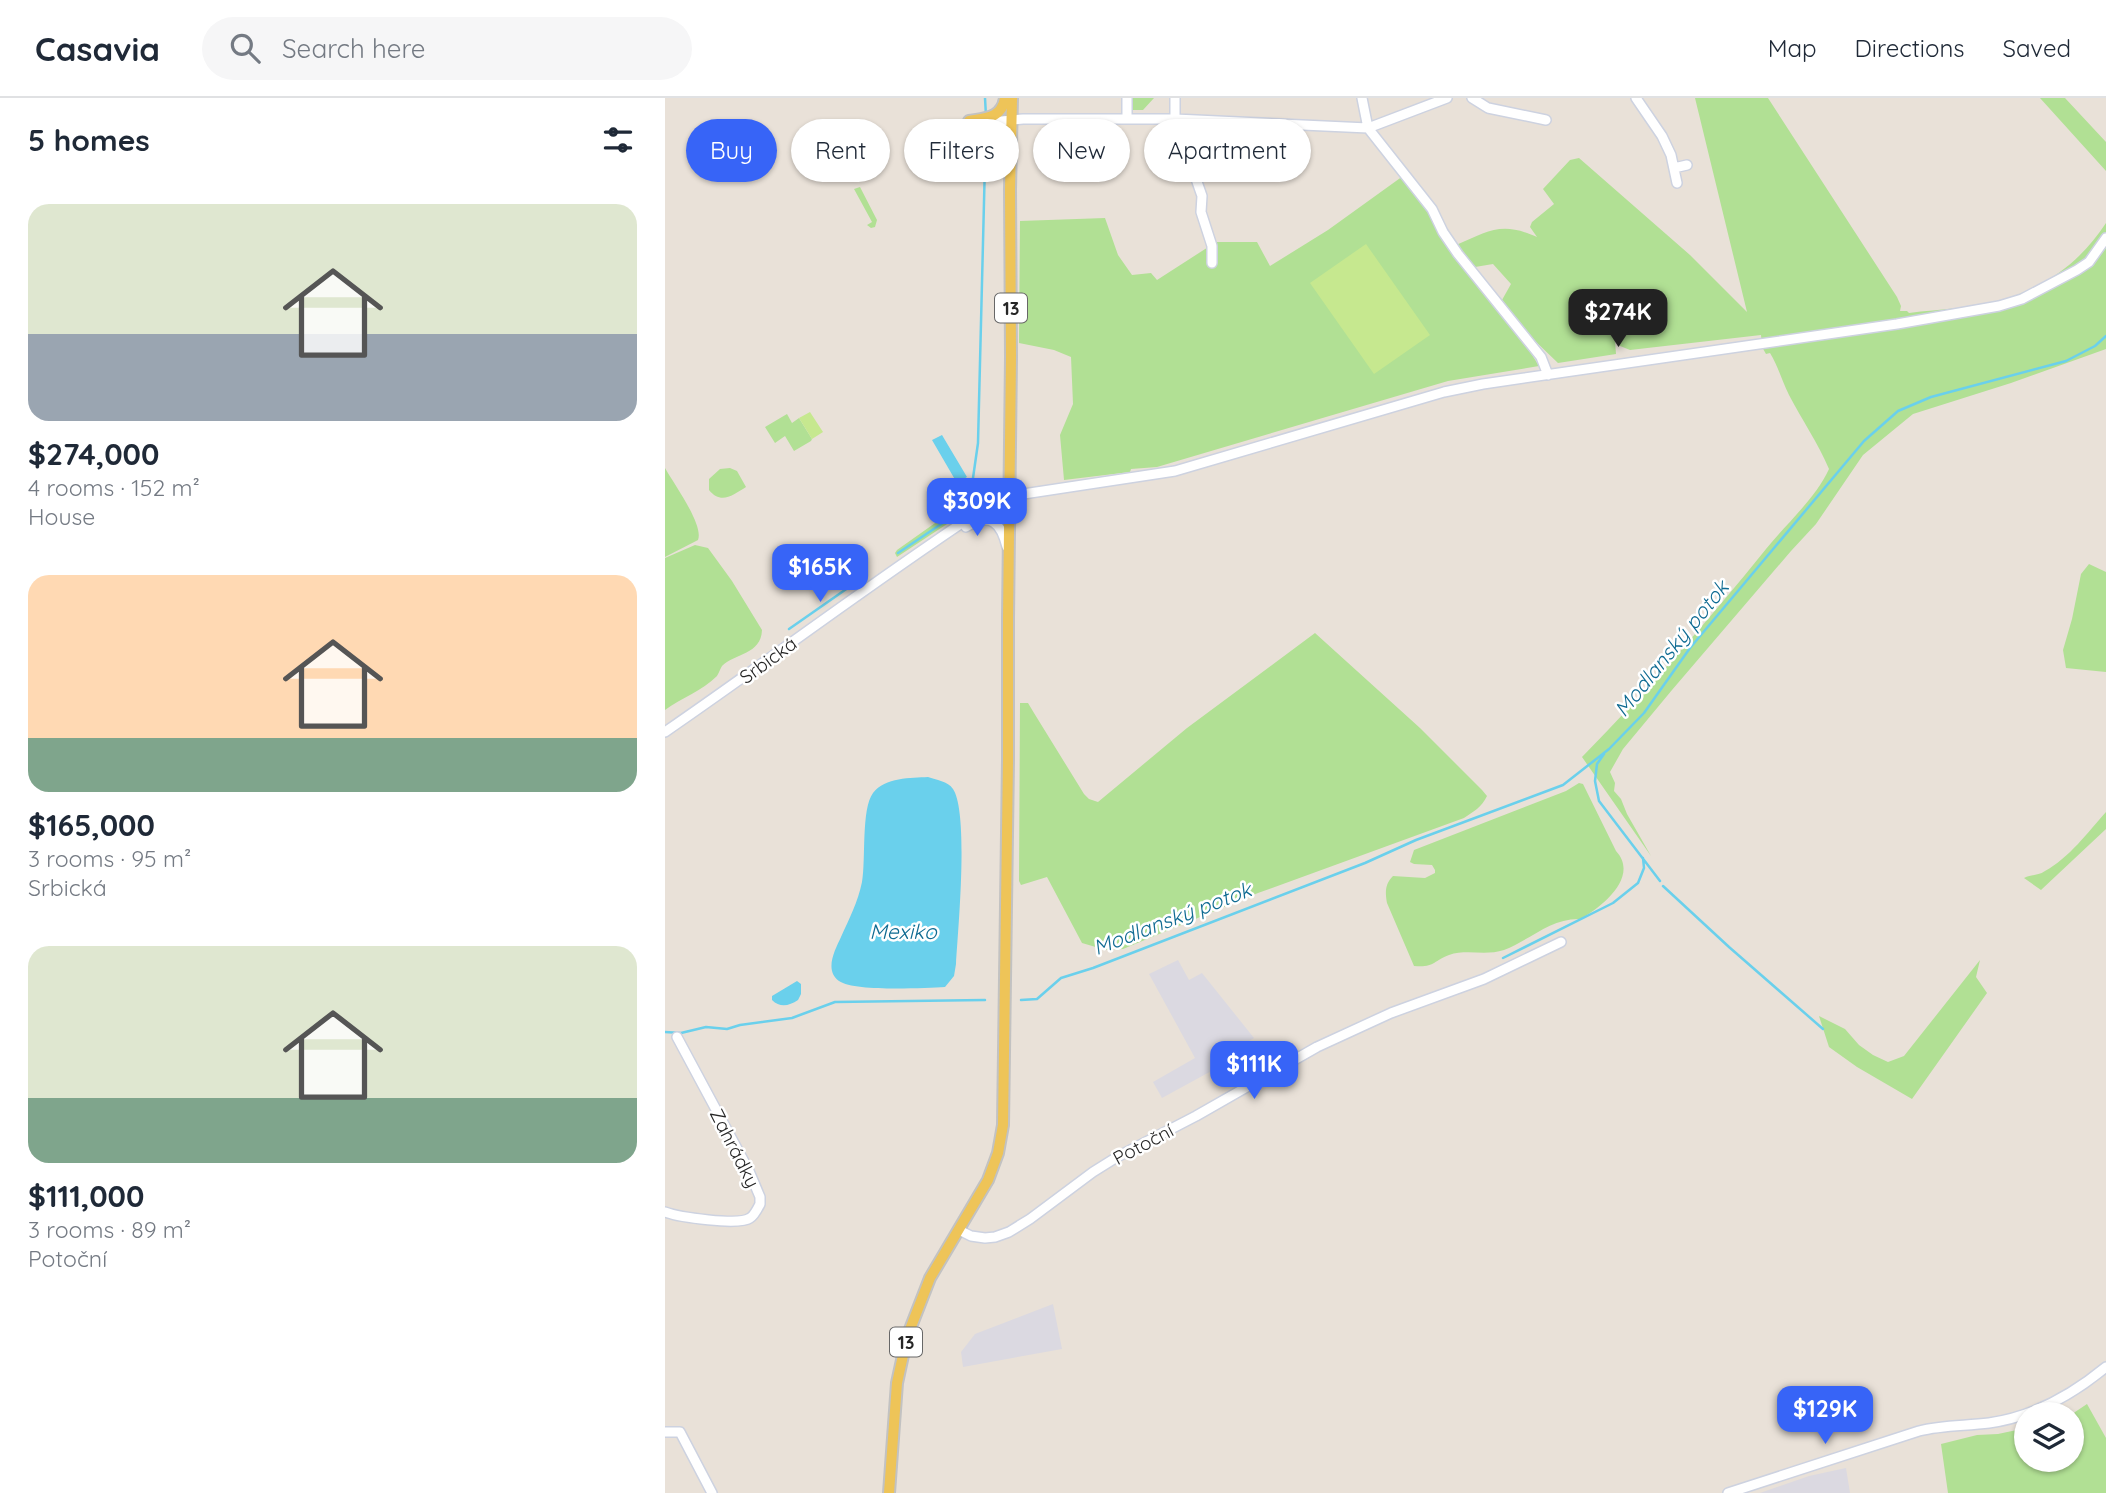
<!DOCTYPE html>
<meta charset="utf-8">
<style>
:root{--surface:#fff;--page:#f6f6f7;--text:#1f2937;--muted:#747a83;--line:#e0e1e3;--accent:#3764f7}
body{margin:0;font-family:Quicksand,sans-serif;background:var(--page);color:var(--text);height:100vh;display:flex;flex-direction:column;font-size:26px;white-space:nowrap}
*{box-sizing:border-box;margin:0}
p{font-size:23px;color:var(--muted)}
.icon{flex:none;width:38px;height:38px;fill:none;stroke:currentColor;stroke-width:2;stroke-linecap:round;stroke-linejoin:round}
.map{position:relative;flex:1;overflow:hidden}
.side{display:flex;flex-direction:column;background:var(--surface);width:665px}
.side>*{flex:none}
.hud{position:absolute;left:21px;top:21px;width:665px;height:63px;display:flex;gap:14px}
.controls{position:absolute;left:1349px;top:1304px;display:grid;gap:14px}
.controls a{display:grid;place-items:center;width:70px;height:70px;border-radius:50%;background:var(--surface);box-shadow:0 2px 5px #0004;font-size:35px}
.price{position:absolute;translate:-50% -60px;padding:0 16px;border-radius:14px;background:var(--accent);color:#fff;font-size:23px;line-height:46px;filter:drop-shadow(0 2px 4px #0008)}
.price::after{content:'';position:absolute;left:50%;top:42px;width:21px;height:16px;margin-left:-10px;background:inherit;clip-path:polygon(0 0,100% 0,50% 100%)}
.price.selected{background:#222;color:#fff}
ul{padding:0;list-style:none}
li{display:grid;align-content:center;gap:14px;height:371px;padding:0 28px}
li span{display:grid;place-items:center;height:217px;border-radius:21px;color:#555}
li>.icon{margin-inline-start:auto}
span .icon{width:126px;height:126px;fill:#fffc;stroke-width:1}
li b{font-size:30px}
h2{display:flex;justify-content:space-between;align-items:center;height:84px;padding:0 28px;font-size:30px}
.pill{padding:0 24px;border-radius:32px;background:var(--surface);box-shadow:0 2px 5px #0004;font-size:24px;line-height:63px}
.pill.selected{background:var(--accent);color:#fff}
header{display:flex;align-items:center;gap:42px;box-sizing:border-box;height:98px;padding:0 35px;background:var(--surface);border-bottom:2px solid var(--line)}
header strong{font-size:33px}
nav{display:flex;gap:38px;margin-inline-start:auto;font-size:24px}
.search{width:490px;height:63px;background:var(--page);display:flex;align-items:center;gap:18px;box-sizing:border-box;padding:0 24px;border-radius:38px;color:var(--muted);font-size:26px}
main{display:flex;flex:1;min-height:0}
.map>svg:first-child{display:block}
.industrial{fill:#dbd9e1}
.green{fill:#b1e094}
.pitch{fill:#c6e88f}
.water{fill:#6ad0ec}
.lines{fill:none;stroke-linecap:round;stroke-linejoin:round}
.stream{stroke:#6ad0ec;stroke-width:2.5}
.minor-casing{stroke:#cdd2e0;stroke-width:12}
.major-casing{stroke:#c2c2c2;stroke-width:14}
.minor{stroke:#fff;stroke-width:9}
.major{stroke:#eec458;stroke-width:10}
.labels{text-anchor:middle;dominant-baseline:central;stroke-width:5;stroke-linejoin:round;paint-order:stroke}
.shield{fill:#fff;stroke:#676767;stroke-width:2}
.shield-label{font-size:18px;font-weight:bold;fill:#262626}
.street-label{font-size:19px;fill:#262626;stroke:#fff}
.water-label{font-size:21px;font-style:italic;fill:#0f6b92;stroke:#fff}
</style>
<header>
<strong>Casavia</strong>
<div class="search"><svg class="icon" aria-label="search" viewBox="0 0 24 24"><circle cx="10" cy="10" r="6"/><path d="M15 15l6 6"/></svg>Search here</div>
<nav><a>Map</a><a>Directions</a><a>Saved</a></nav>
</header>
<main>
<section class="side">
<h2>5 homes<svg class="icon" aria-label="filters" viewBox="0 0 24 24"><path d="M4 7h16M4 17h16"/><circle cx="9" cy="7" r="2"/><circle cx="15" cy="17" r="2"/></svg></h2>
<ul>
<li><span style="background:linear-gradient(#dfe7d0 60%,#9aa5b1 0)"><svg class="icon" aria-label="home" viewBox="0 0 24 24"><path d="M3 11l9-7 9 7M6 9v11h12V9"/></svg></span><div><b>$274,000</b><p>4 rooms · 152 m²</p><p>House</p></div></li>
<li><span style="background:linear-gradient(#ffd9b3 75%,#7fa58c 0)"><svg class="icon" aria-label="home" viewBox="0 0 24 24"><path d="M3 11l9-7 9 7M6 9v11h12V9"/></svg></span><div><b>$165,000</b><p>3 rooms · 95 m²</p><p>Srbická</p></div></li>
<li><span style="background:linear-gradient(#dfe7d0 70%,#7fa58c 0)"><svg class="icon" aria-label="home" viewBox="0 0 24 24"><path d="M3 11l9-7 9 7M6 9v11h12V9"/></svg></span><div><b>$111,000</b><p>3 rooms · 89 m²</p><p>Potoční</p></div></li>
</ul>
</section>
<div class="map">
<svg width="1441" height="1395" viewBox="0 0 1441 1395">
<rect width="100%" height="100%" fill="#e9e1d8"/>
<!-- industrial -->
<path class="industrial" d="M513 862 524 882 537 875 589 940 559 958 561 965 497 1000 488 984 530 960 484 876Z
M388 1206 397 1251 298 1269 296 1254 310 1236Z
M1181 1370 1185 1395H1095L1144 1378Z"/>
<!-- green -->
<path class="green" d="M467 0H489L478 12H467Z
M1030 0H1103L1232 199 1236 208 1235 213H1242L1244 215C1275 211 1310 210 1340 201 1384 187 1416 163 1441 125V251L1346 285 1248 316 1198 357 1151 426 1126 453 1007 592 958 651 945 674 950 685 949 693 956 701 962 716 986 758 917 659C982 593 1043 523 1101 451 1121 426 1151 400 1164 371 1153 345 1137 322 1124 297 1117 283 1113 268 1105 255L1101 256 1097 249 1096 237 965 252 955 248 944 228 950 243 951 256 893 265 867 240 837 202 846 186 828 166 810 169 791 147C824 133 836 123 872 139L865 129 867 124 889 106 878 91 905 62 914 60 1025 157 1082 214Z
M1375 0H1400L1441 44V73Z
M165 61a18 18 0 1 1 36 0a18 18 0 1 1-36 0Z
M738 78 764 114 773 134 864 252 874 268 783 283 492 369 466 371 465 374 399 382 395 337 408 306 406 259 389 252 354 245 355 123 440 120 453 157 467 177 486 175 492 182 551 144H592L605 168 663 132Z
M195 89 212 122 210 129 206 130 202 127 207 124 189 91Z
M122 316 127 325 134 320 147 341 146 343 129 353 120 338 110 345 100 329Z
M0 370C9 386 39 427 33 442L0 459Z
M65 370 72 373 81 389C68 397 56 407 44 392V381L55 371Z
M334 385 329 395 232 459 230 455 232 452 297 406Z
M30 447 43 450 67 483 97 532C96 557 70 555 57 568 55 571 54 575 52 578 37 593 16 600 0 612V460Z
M1424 466 1441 474V574L1401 570 1398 552 1407 521 1416 476Z
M650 535 755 630 817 692 822 698C817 709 808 714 799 720L593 795 458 851 441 852 417 845 382 779 356 787 354 783 355 605H363L369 615 419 696 424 701 433 704 522 630Z
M914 685 918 686 951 753C975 779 936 810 915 821 886 820 865 842 839 852 821 858 801 851 784 857 768 863 769 870 749 868L722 805C720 794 720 786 728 778L760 780 770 775V772L767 767 749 766 745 764 749 752 901 693Z
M1441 714V731L1376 792 1359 780C1367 776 1373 778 1380 773 1404 760 1423 734 1441 714Z
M1315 862 1311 879 1322 895 1247 1001 1192 969 1164 949 1154 918 1180 931 1194 947 1208 957 1223 964 1239 958Z
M1422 1306 1441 1340V1395H1283L1276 1346 1312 1337 1333 1336 1361 1330 1362 1362H1407V1316Z"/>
<!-- pitch -->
<path class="pitch" d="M701 146 765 237 709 276 645 185Z
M145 314 158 334 147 341 134 320Z"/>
<!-- water -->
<path class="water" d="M277 337 302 379 292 385 267 342Z
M263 679C271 682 283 683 288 691 304 715 293 832 291 866L289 878 280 889C259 890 190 894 174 883 159 872 170 852 176 839 184 821 193 804 197 784 201 762 196 711 208 695 220 679 246 680 263 679Z
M132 883 136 886V896L133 902C124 908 115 910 107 902V898Z"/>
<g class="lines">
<!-- stream -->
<path class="stream" d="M320 0 321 18
M305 401 313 345 321 24
M233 455 306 406
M124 531 200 478
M939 656 932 666 930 683 934 703 995 783
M998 788 1064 849 1158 931
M838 860 948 805 973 785 979 770 978 760
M356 902 372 901 396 880 428 870 700 765 751 742 898 687 944 651 979 615 1025 550 1199 343 1233 313 1266 299 1401 263 1430 248 1441 238
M0 934 16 935 41 929 62 931 75 927 127 920 170 904 320 902"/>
<defs>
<path id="minor" d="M510 0V21L537 98 536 114 547 148V165
M697 0 703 30 767 111 778 134 793 156 876 259 883 277
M807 0 823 10 881 22
M971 0 997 38 1006 57 1012 85
M462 21V0
M325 24 358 21H510L703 30 782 0
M1009 70 1022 67
M301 429C325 414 336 424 342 449
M0 634C109 559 214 479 324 407L339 399 510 373 779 294 818 286 1232 226 1334 208 1357 201 1412 172 1424 164 1441 140
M0 1114C13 1119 74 1128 85 1120 89 1118 93 1110 95 1106V1099L84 1073 12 939
M294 1132 306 1138 320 1140 330 1139 344 1134 365 1121 428 1074 452 1059 531 1018 652 949 726 915 819 881 896 844
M0 1334H15L47 1395
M1063 1395 1254 1333C1277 1327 1300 1328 1324 1325 1368 1319 1407 1297 1441 1269"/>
<path id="major" d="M304 23C321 20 337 20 340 0
M224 1395 232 1285 242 1239 265 1180 323 1082 333 1055 338 1027 343 662V520L346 259 345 91 347 0"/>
</defs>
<!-- minor casing -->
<use href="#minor" class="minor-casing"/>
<!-- major casing -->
<use href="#major" class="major-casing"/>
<!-- minor -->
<use href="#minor" class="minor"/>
<!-- major -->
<use href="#major" class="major"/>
</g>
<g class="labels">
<!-- shield labels -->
<g class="shield">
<rect x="330" y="195.5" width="32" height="29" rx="5"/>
<rect x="225" y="1229.5" width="32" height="29" rx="5"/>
</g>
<g class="shield-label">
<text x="346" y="210">13</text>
<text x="241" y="1244">13</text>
</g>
<!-- street labels -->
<g class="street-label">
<text transform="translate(103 562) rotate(-36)">Srbická</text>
<text transform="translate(478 1046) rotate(-28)">Potoční</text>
<text transform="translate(70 1050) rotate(63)">Zahrádky</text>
</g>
<!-- water labels -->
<g class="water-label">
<text transform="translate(1006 550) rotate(-51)">Modlanský potok</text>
<text transform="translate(507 820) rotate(-21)">Modlanský potok</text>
<text x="238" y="833">Mexiko</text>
</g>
</g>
</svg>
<div class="controls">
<a><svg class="icon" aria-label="layers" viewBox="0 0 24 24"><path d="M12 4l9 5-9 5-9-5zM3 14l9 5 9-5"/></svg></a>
</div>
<b class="price selected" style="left:953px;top:251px">$274K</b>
<b class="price" style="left:312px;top:440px">$309K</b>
<b class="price" style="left:155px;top:506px">$165K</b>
<b class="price" style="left:589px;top:1003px">$111K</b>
<b class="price" style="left:1160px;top:1348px">$129K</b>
<div class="hud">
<a class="pill selected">Buy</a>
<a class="pill">Rent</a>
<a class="pill">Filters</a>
<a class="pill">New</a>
<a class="pill">Apartment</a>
</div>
</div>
</main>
